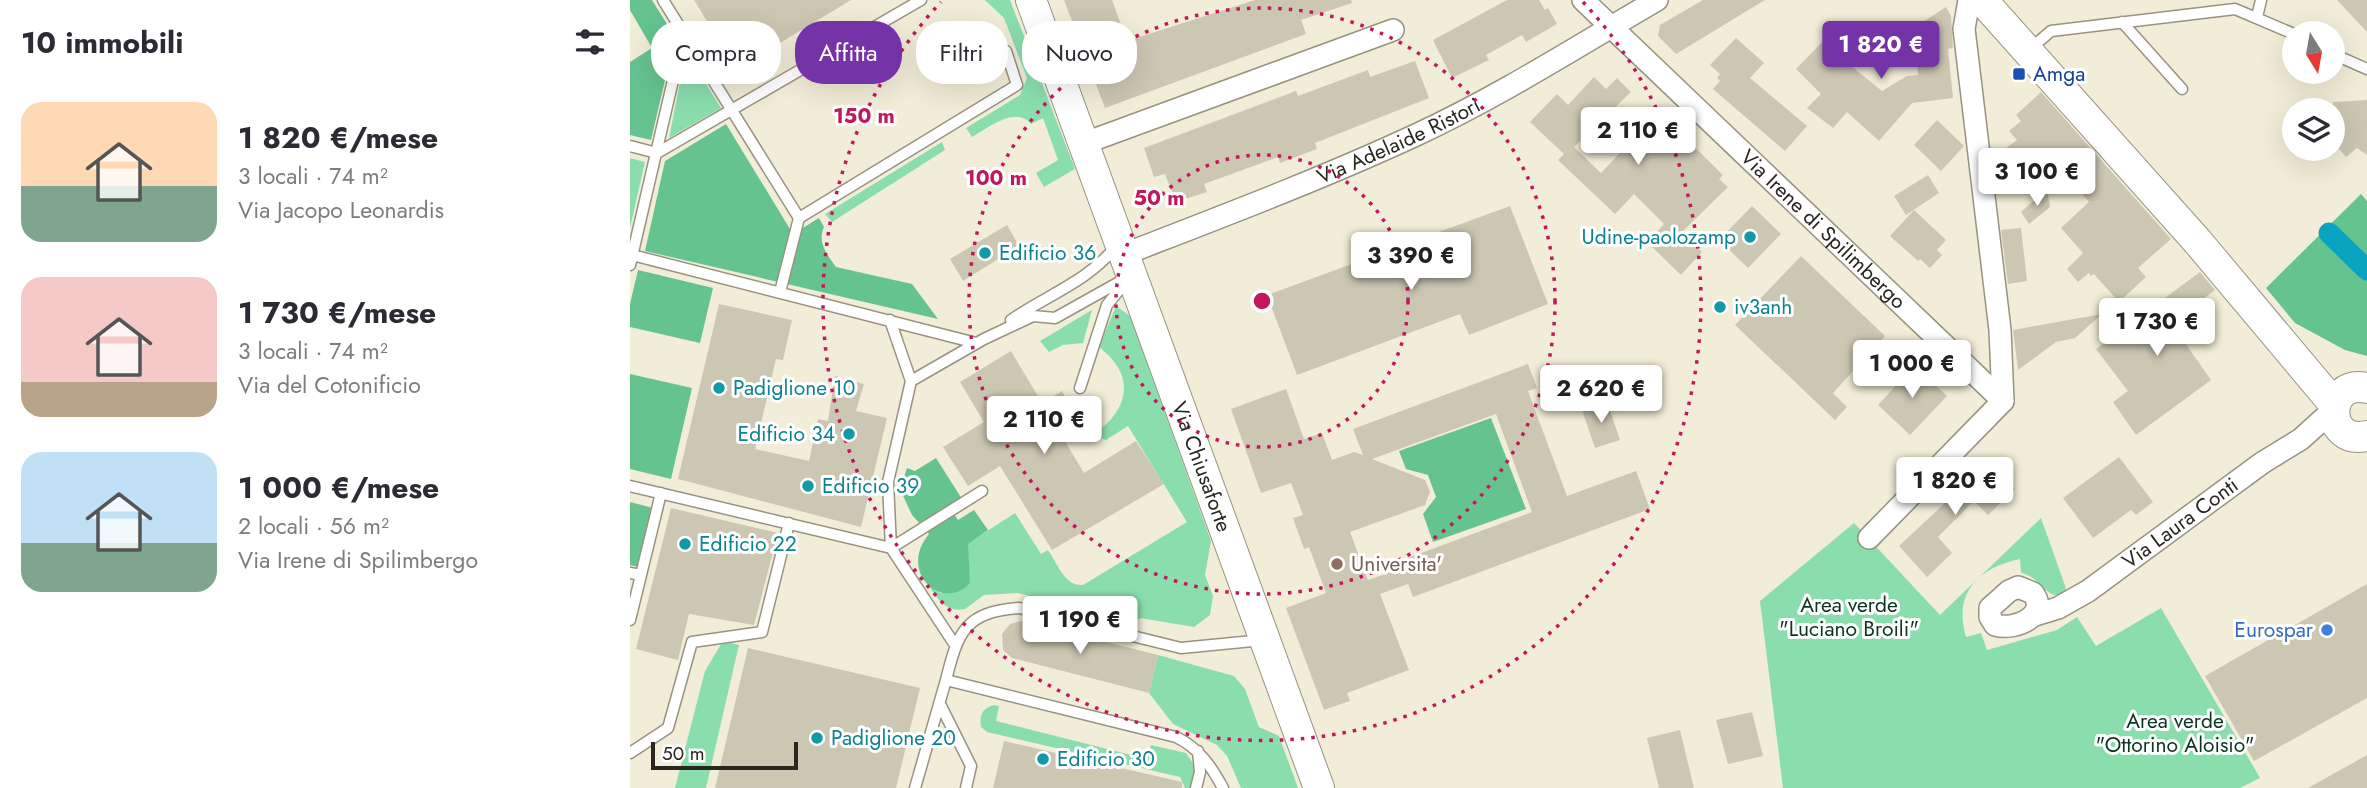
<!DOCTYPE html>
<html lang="it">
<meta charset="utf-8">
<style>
:root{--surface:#fff;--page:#f2f2f3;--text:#2b2b33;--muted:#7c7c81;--accent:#7533a8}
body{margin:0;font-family:Jost,sans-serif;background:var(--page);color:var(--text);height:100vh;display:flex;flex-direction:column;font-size:26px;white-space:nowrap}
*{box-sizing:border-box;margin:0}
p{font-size:23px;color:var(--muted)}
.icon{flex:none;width:38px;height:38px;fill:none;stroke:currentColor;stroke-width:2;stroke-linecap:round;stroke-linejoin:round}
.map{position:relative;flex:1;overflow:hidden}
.panel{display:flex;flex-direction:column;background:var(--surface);width:630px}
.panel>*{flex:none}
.guide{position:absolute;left:21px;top:21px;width:665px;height:63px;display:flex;gap:14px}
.needle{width:46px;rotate:169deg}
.buttons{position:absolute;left:1652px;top:21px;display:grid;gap:14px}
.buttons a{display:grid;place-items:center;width:63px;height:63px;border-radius:50%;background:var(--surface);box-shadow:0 7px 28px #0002;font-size:35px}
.scale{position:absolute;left:21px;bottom:18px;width:147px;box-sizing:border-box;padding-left:7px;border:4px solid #28261f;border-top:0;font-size:19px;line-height:24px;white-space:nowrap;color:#28261f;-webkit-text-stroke:5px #fff;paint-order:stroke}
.price{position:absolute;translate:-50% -60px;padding:0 16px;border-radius:7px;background:#fff;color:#222;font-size:23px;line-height:46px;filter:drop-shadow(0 2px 4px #0008)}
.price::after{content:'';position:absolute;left:50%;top:42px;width:21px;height:16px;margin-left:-10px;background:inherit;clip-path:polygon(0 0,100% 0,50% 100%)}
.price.selected{background:var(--accent);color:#fff}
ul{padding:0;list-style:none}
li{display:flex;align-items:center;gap:21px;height:175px;padding:0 21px}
li span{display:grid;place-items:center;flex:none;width:196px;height:140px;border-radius:21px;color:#555}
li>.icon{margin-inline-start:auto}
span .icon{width:84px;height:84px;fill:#fffc;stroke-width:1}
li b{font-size:30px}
h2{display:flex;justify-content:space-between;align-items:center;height:84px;padding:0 21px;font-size:30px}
.chip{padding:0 24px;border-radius:28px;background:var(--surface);box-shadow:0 7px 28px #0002;font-size:24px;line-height:63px}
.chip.selected{background:var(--accent);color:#fff}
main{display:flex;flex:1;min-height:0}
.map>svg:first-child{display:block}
.green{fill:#8adeae}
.forest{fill:#65c390}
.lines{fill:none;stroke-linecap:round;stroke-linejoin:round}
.canal{stroke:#08a3c1;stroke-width:21}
.building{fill:#ccc7b3;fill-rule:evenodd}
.lane-casing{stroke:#989380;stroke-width:13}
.street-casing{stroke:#989380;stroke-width:24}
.secondary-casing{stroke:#989380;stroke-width:32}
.lane{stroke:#fff;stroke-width:10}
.street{stroke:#fff;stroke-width:21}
.secondary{stroke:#fff;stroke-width:30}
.ring{fill:none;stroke:#c2185b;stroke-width:3.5;stroke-dasharray:3.5 7}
.transit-dot{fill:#1a4fb4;stroke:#fff;stroke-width:2.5}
.culture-dot{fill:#0f9aa8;stroke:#fff;stroke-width:2.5}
.education-dot{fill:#8d6e63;stroke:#fff;stroke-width:2.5}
.shop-dot{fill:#3f7fe0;stroke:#fff;stroke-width:2.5}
.labels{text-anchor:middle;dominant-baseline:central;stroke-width:6;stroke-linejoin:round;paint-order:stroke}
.transit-label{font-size:21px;fill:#164399;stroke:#fff;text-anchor:start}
.street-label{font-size:21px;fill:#28261f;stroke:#fff}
.culture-label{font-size:21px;fill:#0d838f;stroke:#fff;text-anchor:start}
.education-label{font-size:21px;fill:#785e54;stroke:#fff;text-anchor:start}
.park-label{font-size:21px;fill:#0b3521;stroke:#fff}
.shop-label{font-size:21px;fill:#366cbe;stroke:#fff;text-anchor:end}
.centre{fill:#c2185b;stroke:#fff;stroke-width:3.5}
.ring-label{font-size:21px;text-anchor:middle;font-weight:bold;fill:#c2185b;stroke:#fff;stroke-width:6;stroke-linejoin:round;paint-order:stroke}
</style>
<main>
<section class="panel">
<h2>10 immobili<svg class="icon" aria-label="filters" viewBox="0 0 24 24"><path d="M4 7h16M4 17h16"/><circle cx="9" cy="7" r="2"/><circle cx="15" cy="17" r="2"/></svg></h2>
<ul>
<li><span style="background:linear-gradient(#ffd9b3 60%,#7fa58c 0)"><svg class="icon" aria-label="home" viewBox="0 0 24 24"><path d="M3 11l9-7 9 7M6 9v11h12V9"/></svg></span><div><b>1 820 €/mese</b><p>3 locali · 74 m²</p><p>Via Jacopo Leonardis</p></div></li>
<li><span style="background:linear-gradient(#f6c9c9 75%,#b9a48a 0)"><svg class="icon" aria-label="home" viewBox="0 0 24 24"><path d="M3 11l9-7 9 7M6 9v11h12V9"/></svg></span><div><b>1 730 €/mese</b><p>3 locali · 74 m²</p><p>Via del Cotonificio</p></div></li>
<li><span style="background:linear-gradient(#bfe0f5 65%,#7fa58c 0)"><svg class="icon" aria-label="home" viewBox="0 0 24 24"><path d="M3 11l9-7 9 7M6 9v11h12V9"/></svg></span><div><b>1 000 €/mese</b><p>2 locali · 56 m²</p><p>Via Irene di Spilimbergo</p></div></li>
</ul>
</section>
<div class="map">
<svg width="1737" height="788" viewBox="0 0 1737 788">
<rect width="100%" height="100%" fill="#f2edd8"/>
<!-- green -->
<path class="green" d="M355 0H380L445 169 414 187 406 173 428 160 413 118 401 124C386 105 358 128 342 137L336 128 390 95 397 78 374 18Z
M56 52 91 108 39 138Z
M312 142 315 150 202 222 195 214Z
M0 158 15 162 0 228Z
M486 306 500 316 581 541 575 575 583 596 580 615 564 627 510 618 504 623 388 593 354 595 335 609C315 613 306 597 297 583L310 593 340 583 337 544 385 513 411 554 418 550C427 563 435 587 453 585L557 522 498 426 476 440 463 435C499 410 507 376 469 347Z
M462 310 453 343 433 345 419 352 410 341Z
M1411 518 1438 594C1416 603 1411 576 1391 573L1390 559C1348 568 1323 593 1336 637L1351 633 1357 650 1427 630 1447 617 1466 646 1531 608 1630 778 1610 788H1153L1130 601 1224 523 1310 615Z
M93 641 109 645 76 788H45L75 671Z
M528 655 604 676 615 689 629 727 649 736 668 788H611L597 756 587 745 543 724 519 693Z
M364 705 369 706 366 721 517 759 521 745 556 753 566 768 561 788H555L550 777 357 732 351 727C349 716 352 708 364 705Z"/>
<!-- forest -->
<path class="forest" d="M0 0H22L45 37 21 140 0 135V62L22 48 0 10Z
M96 124 163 234 189 218 194 227C187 242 197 255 206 267L282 284 308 319 15 251 35 161Z
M1731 194 1737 201V356L1715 350 1665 323 1636 288Z
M8 270 83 288 70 343 0 327V304Z
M0 374 62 388 41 479 0 469Z
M861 418 896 509 803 542 793 514 806 497 798 475 776 469 769 451Z
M306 458 332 499 320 508 328 520 344 510 358 530 338 544 340 583C313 613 267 572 299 534L282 515 270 489 277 468 285 471Z
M0 502 23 508 9 567 0 565Z"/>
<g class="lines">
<!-- canal -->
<path class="canal" d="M1699 233 1737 270"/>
</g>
<!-- building -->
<path class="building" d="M64 0H221L120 61 112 49 99 57Z
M434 0H482L497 41 625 0H721L722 3 671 20 676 34 475 108Z
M877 0H909L915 10 918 8 927 24 896 42 892 35 856 55 859 60 822 78 803 40Z
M1073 0H1135L1046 54 1028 36 1030 25Z
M1707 0H1737V32Z
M1316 7 1321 16 1323 48 1318 49 1323 98 1282 103 1249 141 1217 112 1203 128 1177 108 1191 94 1166 69 1197 37 1214 52 1210 57 1252 91 1277 76 1288 75 1285 27Z
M1106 38 1134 63 1120 78 1177 126 1155 151 1083 89 1090 81 1087 78 1090 74 1080 65Z
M785 61 799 98 685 143 687 149 650 163 648 157 574 184 577 192 546 202 535 174 524 177 514 148 666 91 668 96 738 70 740 77Z
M964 77 976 89 987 78 1001 92 944 147 971 173 1029 112 1093 175 1089 179 1098 187 1051 233 1072 252 1051 275 1017 242 1034 224 1004 194 985 214 928 160 934 154 900 122 927 94 938 105Z
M1411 92 1541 239 1508 268 1516 277 1489 302 1464 274 1461 276 1459 273 1448 282 1437 269 1453 253 1431 228 1459 202 1453 195 1459 189 1440 168 1420 187 1390 154 1365 176 1363 158 1387 140 1379 131 1391 121 1386 115Z
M1737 100V155L1727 148 1716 157 1703 142V102Z
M1307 120 1334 146 1311 171 1284 145Z
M1298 175 1309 193 1276 215 1264 196Z
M1417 189 1420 207 1399 224 1391 212Z
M880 206 918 304 839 335 830 314 667 375 637 295Z
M1122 206 1151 234 1118 268 1089 240Z
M1284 210 1316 240 1307 250 1312 255 1300 268 1290 259 1288 261 1260 236Z
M377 225 389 246 333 281 320 259Z
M1391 228 1397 281 1378 284 1371 230Z
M1171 256 1255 336 1203 393 1217 407 1205 420 1105 325Z
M1570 272 1585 290 1541 323 1581 380 1506 435 1483 402 1498 391 1466 349Z
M89 304 162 320 153 360 146 359 125 449 179 461 188 419 198 421 205 376 234 384 226 411 257 418 231 527 48 479Z
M1472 314 1445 338 1426 342 1388 370 1383 330Z
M381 351 412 403 432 391 444 412 424 423 454 473 506 441 534 484 422 550 370 466 338 486 313 447 354 422 330 382Z
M898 364 907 388 898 391 937 496 1006 471 1020 509 783 597 778 584 750 594 779 670 717 693 720 701 694 710 656 608 696 593 679 547 674 549 663 518 673 515 661 483 631 493 601 409 656 389 674 439 692 433 702 460 724 452 733 455 723 429ZM866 414 902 512 775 559 778 566 738 580 720 532 795 505 800 492 795 480 742 459Z
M1284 366 1317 396 1280 435 1248 405Z
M977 402 990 440 965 448 952 410Z
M1489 457 1523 502 1506 515 1501 510 1463 538 1433 498Z
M1359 462 1385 489 1358 515 1344 501 1308 537 1322 553 1297 577 1269 546Z
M41 508 148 533 124 625 59 614 48 660 6 649Z
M1737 584V698L1624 761 1575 676Z
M391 621 528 655 519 693 382 658 373 650 372 634 380 624Z
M118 648 290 688 266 788H85Z
M1122 712 1133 756 1098 764 1086 720Z
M1050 730 1064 788H1029L1017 738Z
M374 741 552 782V788H363Z
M1737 755V788H1678Z"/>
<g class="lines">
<defs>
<path id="lane" d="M33 0 169 218
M1627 17 1631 0
M1492 22 1552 89
M1400 49 1421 31 1605 9 1664 34
M1703 54 1737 69
M0 146 27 153 291 0
M2 255 346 343
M0 265 54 33
M150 292 169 218 387 85 376 51
M260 320 281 381
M381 320C417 295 459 281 486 246
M450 388 477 305 498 279
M0 486 261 548 352 491
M0 573 11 575 0 620
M11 575 31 493
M325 645 261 548 258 482 281 381 354 339 403 316 425 318 500 276
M316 680C328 632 335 612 389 608L551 648 633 640
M311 706 341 766 336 788
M0 753 38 728 62 642 132 632 159 523
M285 788 316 680 546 737C569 748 581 766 593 788
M566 788 570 772 568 751"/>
<g id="street">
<path id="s1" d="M953 0 1373 401"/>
<path d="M1339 0 1334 29 1370 330 1373 401"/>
<path d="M455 143 763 30"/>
<path id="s2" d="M495 254C593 216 691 179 786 135 870 96 948 46 1027 0"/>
<path d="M1239 538 1373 401"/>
<path d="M1388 587 1403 593C1420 616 1384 631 1365 625L1360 617V608L1379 591Z"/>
<path id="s3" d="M1405 615 1428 608 1458 591 1632 463 1671 439 1703 410"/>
</g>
<g id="secondary">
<path id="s4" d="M401 0 689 788"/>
<path d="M1352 0 1568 242 1704 404"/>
<path d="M1737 388C1694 378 1693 446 1737 436"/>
</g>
</defs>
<!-- lane casing -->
<use href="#lane" class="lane-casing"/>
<!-- street casing -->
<use href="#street" class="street-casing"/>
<!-- secondary casing -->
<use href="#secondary" class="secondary-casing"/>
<!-- lane -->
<use href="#lane" class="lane"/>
<!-- street -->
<use href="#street" class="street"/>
<!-- secondary -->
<use href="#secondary" class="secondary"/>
</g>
<!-- distance rings -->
<g class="ring">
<circle cx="632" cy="301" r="146"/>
<circle cx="632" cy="301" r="293"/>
<path d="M953 2A439 439 0 1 1 311 2"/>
</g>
<!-- markers -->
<rect class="transit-dot" x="1382" y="67" width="14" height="14" rx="3.5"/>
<g class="culture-dot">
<circle cx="1120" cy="237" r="7"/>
<circle cx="355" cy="253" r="7"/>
<circle cx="1090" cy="307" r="7"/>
<circle cx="89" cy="388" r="7"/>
<circle cx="219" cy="434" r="7"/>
<circle cx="178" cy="486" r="7"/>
<circle cx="55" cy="544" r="7"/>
<circle cx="187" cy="738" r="7"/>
<circle cx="413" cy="759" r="7"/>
</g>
<circle class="education-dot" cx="707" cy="564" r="7"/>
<circle class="shop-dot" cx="1697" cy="630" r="7"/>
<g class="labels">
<!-- transit labels -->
<g class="transit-label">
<text x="1403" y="74">Amga</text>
</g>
<!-- street labels -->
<g class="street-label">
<text stroke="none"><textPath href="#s2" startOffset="296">Via Adelaide Ristori</textPath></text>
<text stroke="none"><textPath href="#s1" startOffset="332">Via Irene di Spilimbergo</textPath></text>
<text stroke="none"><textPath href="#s4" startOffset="497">Via Chiusaforte</textPath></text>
<text stroke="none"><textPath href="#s3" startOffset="173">Via Laura Conti</textPath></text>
</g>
<!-- culture labels -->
<g class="culture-label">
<text x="1106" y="237" text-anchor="end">Udine-paolozamp</text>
<text x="369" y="253">Edificio 36</text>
<text x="1104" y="307">iv3anh</text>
<text x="103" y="388">Padiglione 10</text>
<text x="205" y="434" text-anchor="end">Edificio 34</text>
<text x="192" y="486">Edificio 39</text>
<text x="69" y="544">Edificio 22</text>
<text x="201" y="738">Padiglione 20</text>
<text x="427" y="759">Edificio 30</text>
</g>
<!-- education labels -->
<g class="education-label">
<text x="721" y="564">Universita'</text>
</g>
<!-- park labels -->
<g class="park-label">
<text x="1219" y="605">Area verde<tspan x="1219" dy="24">"Luciano Broili"</tspan></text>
<text x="1545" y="721">Area verde<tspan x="1545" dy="24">"Ottorino Aloisio"</tspan></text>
</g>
<!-- shop labels -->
<g class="shop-label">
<text x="1683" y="630">Eurospar</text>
</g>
</g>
<circle cx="632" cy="301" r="10" class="centre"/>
<g class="ring-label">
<text x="234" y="123">150 m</text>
<text x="366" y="185">100 m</text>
<text x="529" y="205">50 m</text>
</g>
</svg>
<div class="buttons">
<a><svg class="needle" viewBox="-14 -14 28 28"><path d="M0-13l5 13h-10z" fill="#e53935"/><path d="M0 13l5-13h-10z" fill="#7c7c81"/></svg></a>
<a><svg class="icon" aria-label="layers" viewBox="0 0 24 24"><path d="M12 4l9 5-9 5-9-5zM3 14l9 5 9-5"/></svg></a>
</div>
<div class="scale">50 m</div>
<b class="price selected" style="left:1251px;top:81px">1 820 €</b>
<b class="price" style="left:1008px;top:167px">2 110 €</b>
<b class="price" style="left:1407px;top:208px">3 100 €</b>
<b class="price" style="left:781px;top:292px">3 390 €</b>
<b class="price" style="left:1527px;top:358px">1 730 €</b>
<b class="price" style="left:1282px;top:400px">1 000 €</b>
<b class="price" style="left:971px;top:425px">2 620 €</b>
<b class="price" style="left:414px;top:456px">2 110 €</b>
<b class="price" style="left:1325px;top:517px">1 820 €</b>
<b class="price" style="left:450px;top:656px">1 190 €</b>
<div class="guide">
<a class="chip">Compra</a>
<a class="chip selected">Affitta</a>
<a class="chip">Filtri</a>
<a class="chip">Nuovo</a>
</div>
</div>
</main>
